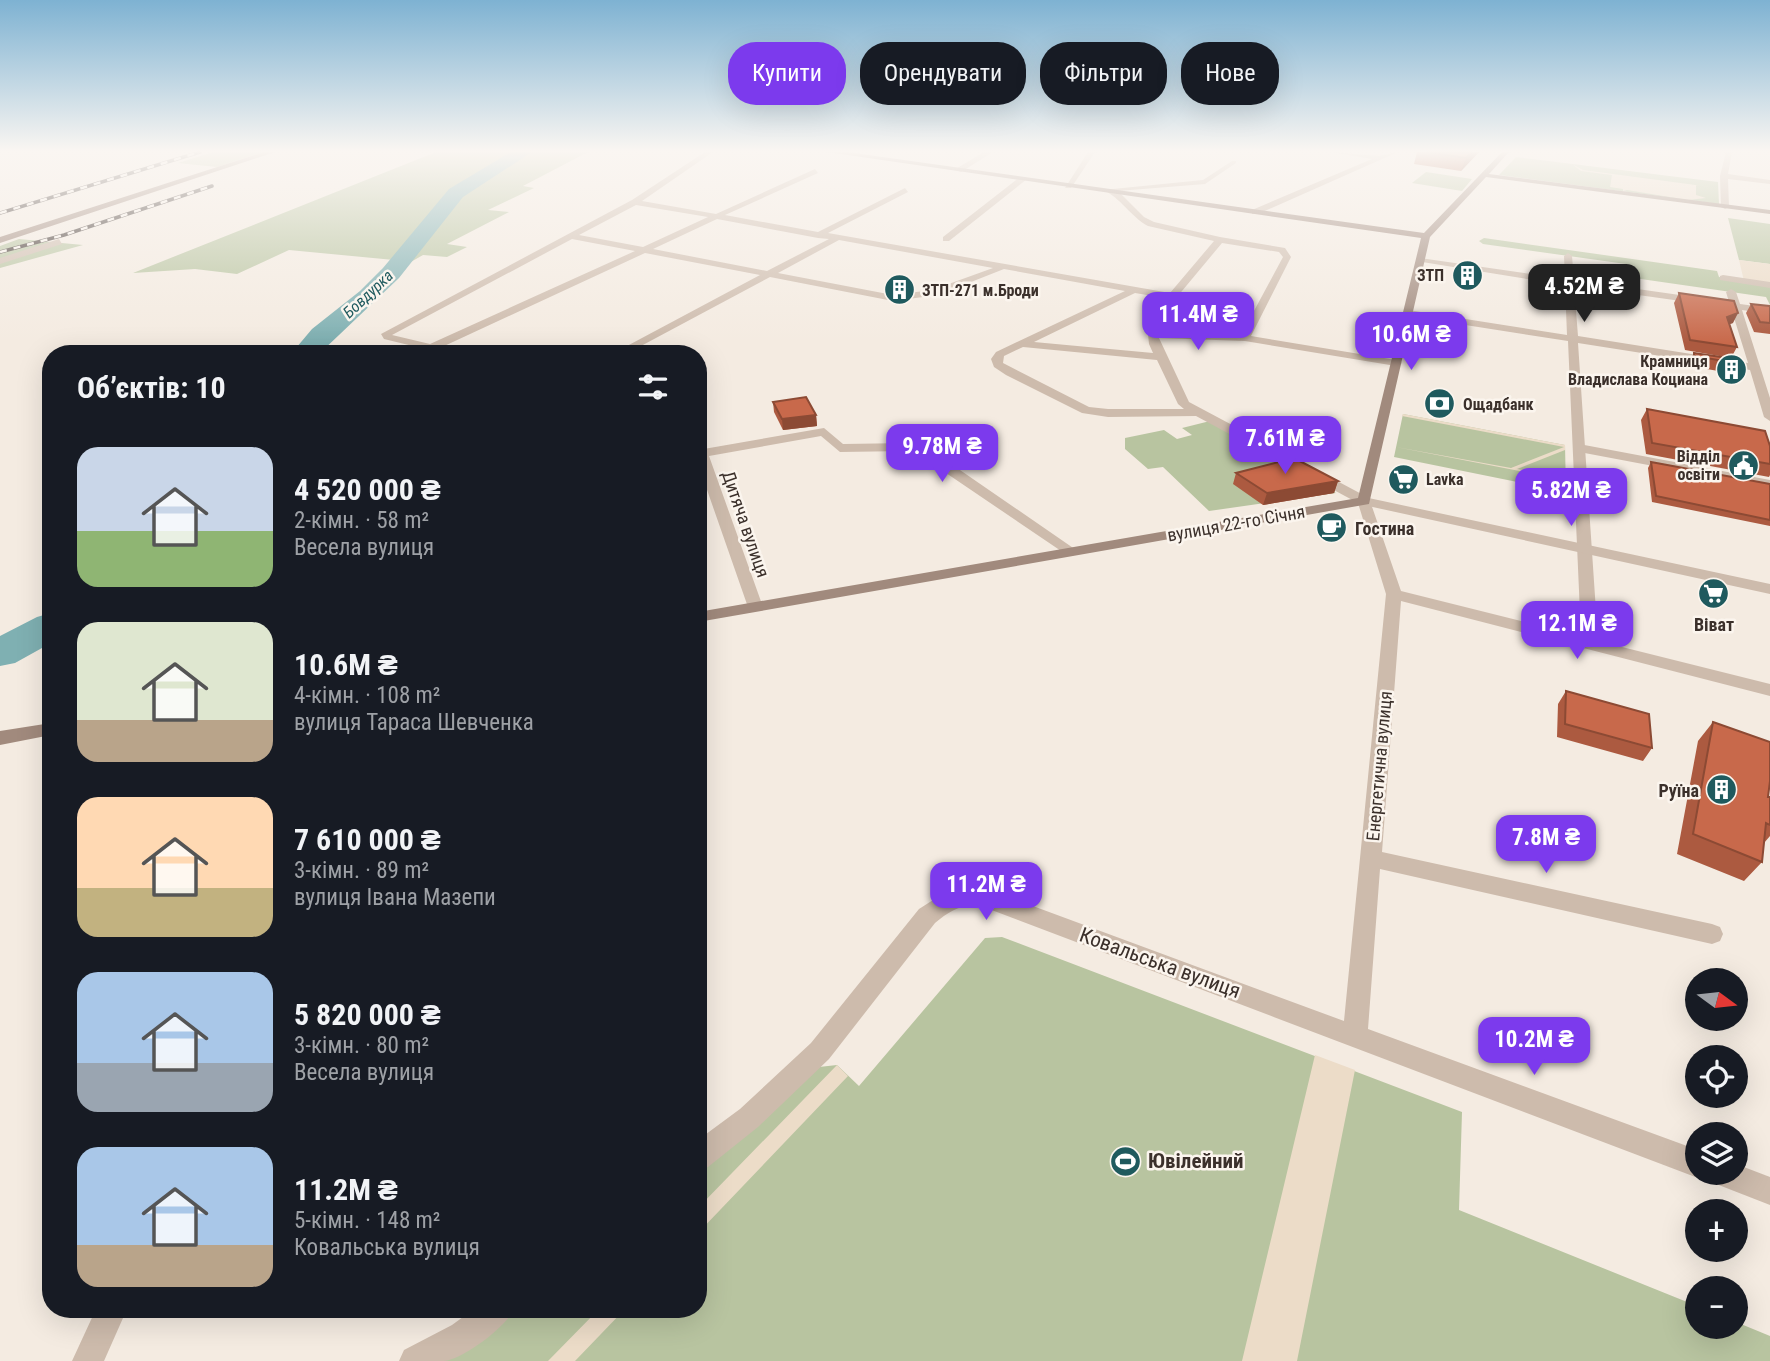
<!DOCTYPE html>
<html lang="uk">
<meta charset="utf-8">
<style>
:root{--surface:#171b24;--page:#20242c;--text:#f1f3f6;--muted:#9ea1a6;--accent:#7c3aed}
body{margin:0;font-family:"Roboto Condensed",sans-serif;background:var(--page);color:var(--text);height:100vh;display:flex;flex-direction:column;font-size:26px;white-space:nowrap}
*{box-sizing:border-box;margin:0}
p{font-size:23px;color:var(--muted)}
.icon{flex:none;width:38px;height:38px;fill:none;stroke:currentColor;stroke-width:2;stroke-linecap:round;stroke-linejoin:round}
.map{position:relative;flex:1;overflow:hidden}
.sheet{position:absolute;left:42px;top:345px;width:665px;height:973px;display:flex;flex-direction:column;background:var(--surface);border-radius:28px;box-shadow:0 7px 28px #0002}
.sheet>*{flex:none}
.top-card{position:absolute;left:728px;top:42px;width:665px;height:63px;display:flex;gap:14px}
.needle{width:46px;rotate:105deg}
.tools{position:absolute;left:1685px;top:968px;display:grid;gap:14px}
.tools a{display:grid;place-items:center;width:63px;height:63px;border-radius:50%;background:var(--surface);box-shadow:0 7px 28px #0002;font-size:35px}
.price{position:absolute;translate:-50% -60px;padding:0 16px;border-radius:14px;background:var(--accent);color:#fff;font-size:23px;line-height:46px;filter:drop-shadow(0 2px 4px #0008)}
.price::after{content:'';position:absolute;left:50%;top:42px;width:21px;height:16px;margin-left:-10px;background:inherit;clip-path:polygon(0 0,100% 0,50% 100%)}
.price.active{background:#222;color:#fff}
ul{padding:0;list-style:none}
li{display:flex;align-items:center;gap:21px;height:175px;padding:0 35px}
li span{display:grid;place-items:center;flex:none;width:196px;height:140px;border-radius:21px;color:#555}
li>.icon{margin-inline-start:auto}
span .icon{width:84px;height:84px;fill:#fffc;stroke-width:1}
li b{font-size:30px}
h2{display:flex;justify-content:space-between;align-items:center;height:84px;padding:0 35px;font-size:30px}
.pill{padding:0 24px;border-radius:28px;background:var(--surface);box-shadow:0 7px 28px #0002;font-size:24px;line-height:63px}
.pill.active{background:var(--accent);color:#fff}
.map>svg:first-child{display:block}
.green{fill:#b8c4a0}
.plaza{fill:#ecdcc8}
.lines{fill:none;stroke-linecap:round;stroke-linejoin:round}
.river{fill:#7fb0b2;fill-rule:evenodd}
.pedestrian{fill:#cdbbac;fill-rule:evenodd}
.minor{fill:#cdbbac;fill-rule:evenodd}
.tertiary{fill:#cdbbac;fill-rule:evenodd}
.secondary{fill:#a18a7d;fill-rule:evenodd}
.rail-casing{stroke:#3b302b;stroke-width:3.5}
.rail{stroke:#fbf5ee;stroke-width:2.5;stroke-dasharray:7;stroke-linecap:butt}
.wall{fill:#ac5a40}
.shaded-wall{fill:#8c4a34}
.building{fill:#c8694b;stroke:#8c4a34;stroke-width:2}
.labels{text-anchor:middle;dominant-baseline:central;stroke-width:5;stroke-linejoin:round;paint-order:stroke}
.far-poi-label{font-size:16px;font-weight:bold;fill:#3b302b;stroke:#fbf5ee;text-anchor:end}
.far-water-label{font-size:16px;font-style:italic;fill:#1f5a5e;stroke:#fbf5ee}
.street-label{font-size:18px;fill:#3b302b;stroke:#fbf5ee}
.poi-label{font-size:18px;font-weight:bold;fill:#3b302b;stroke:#fbf5ee;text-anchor:start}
.near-street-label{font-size:21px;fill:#3b302b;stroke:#fbf5ee}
.near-poi-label{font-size:21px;font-weight:bold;fill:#3b302b;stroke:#fbf5ee;text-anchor:start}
</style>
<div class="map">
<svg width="1770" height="1361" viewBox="0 0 1770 1361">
<rect width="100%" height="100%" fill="#f4ebe1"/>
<!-- green -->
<path class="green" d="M213 152H263L217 167 178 163Z
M436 152H514L481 173 517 152H588L523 186 534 188 488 210 509 212 447 244 467 247 447 257 423 255 402 267 376 297 327 334 308 353H299L316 335 364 297 417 236 394 260 289 250 237 274 195 269 133 273Z
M1516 157 1718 182 1719 204 1499 175Z
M1426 172 1472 179 1462 191 1412 183Z
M1728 218 1770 224V264L1739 260Z
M1484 238 1717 271 1719 277 1770 285V305L1766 297 1627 277 1626 264 1483 244 1479 241Z
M19 239 83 245 0 268V246Z
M1403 414 1565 445 1566 492 1394 457Z
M1210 421 1336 493 1209 511 1163 467 1148 469 1125 449V438L1164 430 1177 439 1192 435 1182 428Z
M1002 937 1462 1112 1459 1210 1697 1306 1698 1326H1736V1322L1770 1336V1361H431L510 1309H698V1164L810 1068 837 1065 859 1086 985 938Z"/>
<!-- plaza -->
<path class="plaza" d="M1572 164 1583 170 1718 188 1696 185V195L1706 198 1688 200 1627 190 1623 191V189L1610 187 1612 175 1581 171Z
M1739 260 1770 264V285L1744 281Z
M1403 414 1565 445V450L1517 469 1546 474 1566 472 1550 476 1567 498V504L1546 476 1396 447 1511 468 1564 447 1402 416Z
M1315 1055 1355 1070 1297 1361H1242Z
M837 1065 848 1076 698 1233V1208Z
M599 1309H625L575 1361H548Z"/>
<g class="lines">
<!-- river -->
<path class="river" d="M511 152H532L463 197 399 278 319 354H291L312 329 360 291 383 268 449 189Z
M51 613V643L15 663 0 666V636L37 617Z"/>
<!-- pedestrian -->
<path class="pedestrian" d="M1723 275 1770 282V288L1720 280V276Z
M1579 444 1770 480V488L1574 451 1573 448Z"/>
<!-- minor -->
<path class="minor" d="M705 152H713L642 201 716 214 815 169 818 173 725 215 818 232 905 188 908 192 828 233 1170 293 1214 241 1148 226C1131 217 1120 197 1103 190L1203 180 1232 161H1236V163L1205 184 1118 191 1144 217 1154 222 1220 237 1285 248 1291 257 1251 336 1396 360 1402 363 1396 366 1245 341 1159 338 1189 402 1369 498 1401 591 1581 636 1568 341 1408 316 1403 313 1408 310 1567 335 1565 285 1416 261 1420 258 1565 279 1564 256 1568 253 1572 256 1574 280 1729 302 1726 292 1731 289 1736 292 1740 304 1770 308V314L1742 310 1770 398V421L1764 417 1750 370 1578 343 1598 641 1770 684V696L1401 601 1382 852 1712 924 1720 927 1723 934 1720 941 1712 944 1380 869 1368 1029 1698 1150V1172H1736V1164L1770 1177V1205L1711 1182 1708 1173 1698 1178 989 909C966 901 953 908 935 923L829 1059 758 1127 708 1167 698 1171V1140L740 1109 811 1043 919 909 944 893 962 887 984 889 1003 895 1344 1021 1386 594 1358 503 1196 416 1108 417 1082 413 1006 375 994 367 991 359 996 352 1125 291 1004 269 938 295 893 301 770 277 626 354H612L760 275 645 253 427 354H412L421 348 384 339 381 334 632 200ZM636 205 708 217 643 247 579 235ZM717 219 818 238 829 239 767 271 653 249ZM572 239 635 251 430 344 392 335ZM839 240 993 268 932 290 893 295 778 273ZM1222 243 1279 252 1283 257 1241 335 1158 332 1157 324 1162 315ZM1574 286 1731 308 1748 363 1578 336ZM1135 293 1165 298 1147 324 1149 344 1153 353 1034 342ZM1023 347 1157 360 1178 404 1184 409H1108L1089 407 1003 363 1004 356Z
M984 152H993L961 172 954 170Z
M1088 152H1095L1071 188H1065Z
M1330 152 1379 156 1398 152 1258 214H1252V210L1372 159Z
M1726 152H1732L1728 174 1770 180V184L1728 179 1729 207 1725 209 1721 207 1720 176Z
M1020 177 1027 179 949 241H943V237Z
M59 239 62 244 0 264V258Z
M824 428 843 444 908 443 928 448 1079 552 1072 556 1067 555 918 454 908 451 840 452 821 436 709 456 763 607 761 610H749L698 464V450Z
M96 1309H127L104 1361H72Z
M474 1309H514C507 1326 464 1359 444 1361 430 1361 414 1361 399 1361L404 1350 452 1325Z"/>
<!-- tertiary -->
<path class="tertiary" d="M1364 497 1770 584V594L1359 504 1357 501Z"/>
<!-- secondary -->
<path class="secondary" d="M264 152H275L0 243V237Z
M827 152H847L1424 233 1502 152H1509L1489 174 1770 210V214L1486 177 1430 237 1369 504 698 622V612L1358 498 1421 238Z
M51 723V735L0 745V731Z"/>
<defs>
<path id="rail" d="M0 213 200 152
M0 252 64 235 212 186"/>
</defs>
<!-- rail casing -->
<use href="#rail" class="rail-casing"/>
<!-- rail -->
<use href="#rail" class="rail"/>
</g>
<!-- wall -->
<path class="wall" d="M1417 152H1479L1461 171 1414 164Z
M1679 293 1733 323 1729 324 1737 347 1731 358 1685 350 1674 303Z
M1751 304 1770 306V334L1754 332 1746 313Z
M1694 353 1742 364 1736 374 1689 366 1688 363Z
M773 402 816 415 817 426 783 430 774 412Z
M1647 409 1770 446V475L1769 477 1646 454 1641 420Z
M1651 462 1770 484V526L1652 502 1648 468Z
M1236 473 1338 481 1334 493 1263 505 1233 484Z
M1566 691 1652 748 1643 761 1557 737 1558 704Z
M1713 722 1768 797H1770V836L1764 843 1762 862 1744 881 1677 854 1698 741Z"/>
<!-- shaded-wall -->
<path class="shaded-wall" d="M1471 152H1479L1461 171 1466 158Z
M1738 313 1733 323 1721 327 1727 317Z
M816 415 817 426 783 430 782 419Z
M1338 481 1334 493 1263 505 1267 493Z"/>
<!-- building -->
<path class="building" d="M1427 152H1471L1466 158Z
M1679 293 1734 301 1738 313 1727 317 1737 347 1690 340Z
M1751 304 1770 306V323L1760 322Z
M1694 353 1741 360 1742 364 1694 356Z
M806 397 816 415 782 419 773 402Z
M1647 409 1765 431 1770 446V464L1652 443Z
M1294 458 1338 481 1267 493 1236 473Z
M1651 462 1770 484V520L1656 496Z
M1566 691 1649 714 1652 748 1565 724Z
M1713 722 1770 742V781L1768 797H1770V825L1766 823 1762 862 1693 834Z"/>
<!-- sky -->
<linearGradient id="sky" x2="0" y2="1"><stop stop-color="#7eb2d2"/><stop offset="0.44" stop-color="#faf6f2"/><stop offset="1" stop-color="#faf6f2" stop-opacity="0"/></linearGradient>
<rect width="1770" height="343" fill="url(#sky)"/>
<!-- icons -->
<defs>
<symbol id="building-disc" viewBox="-11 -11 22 22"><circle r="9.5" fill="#1f5a5e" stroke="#fbf5ee"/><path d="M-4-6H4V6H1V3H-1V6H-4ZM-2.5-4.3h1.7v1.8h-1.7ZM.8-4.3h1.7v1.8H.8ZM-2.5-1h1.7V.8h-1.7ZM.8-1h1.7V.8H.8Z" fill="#fff"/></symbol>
<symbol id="bank-disc" viewBox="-11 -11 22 22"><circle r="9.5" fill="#1f5a5e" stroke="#fbf5ee"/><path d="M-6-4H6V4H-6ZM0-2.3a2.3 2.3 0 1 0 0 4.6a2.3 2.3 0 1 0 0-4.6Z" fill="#fff"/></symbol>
<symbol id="civic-disc" viewBox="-11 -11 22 22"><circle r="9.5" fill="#1f5a5e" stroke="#fbf5ee"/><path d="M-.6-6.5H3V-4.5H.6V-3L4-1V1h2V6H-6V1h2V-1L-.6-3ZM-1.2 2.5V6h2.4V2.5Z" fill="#fff"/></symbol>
<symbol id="supermarket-disc" viewBox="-11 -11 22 22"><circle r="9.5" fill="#1f5a5e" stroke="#fbf5ee"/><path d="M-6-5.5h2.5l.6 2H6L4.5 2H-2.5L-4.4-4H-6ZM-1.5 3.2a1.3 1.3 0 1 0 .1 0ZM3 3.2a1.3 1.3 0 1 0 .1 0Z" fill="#fff"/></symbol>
<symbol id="cafe-disc" viewBox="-11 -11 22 22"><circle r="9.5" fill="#1f5a5e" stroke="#fbf5ee"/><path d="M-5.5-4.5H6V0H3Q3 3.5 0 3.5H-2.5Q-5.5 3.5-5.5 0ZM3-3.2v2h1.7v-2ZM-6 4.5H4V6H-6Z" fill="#fff"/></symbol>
<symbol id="stadium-disc" viewBox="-11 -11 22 22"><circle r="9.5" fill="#1f5a5e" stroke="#fbf5ee"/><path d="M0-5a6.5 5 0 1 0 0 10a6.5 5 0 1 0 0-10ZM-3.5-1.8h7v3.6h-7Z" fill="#fff"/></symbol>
</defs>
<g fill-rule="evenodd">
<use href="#building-disc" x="1450" y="258" width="35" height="35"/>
<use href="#building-disc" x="882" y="272" width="35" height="35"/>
<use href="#building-disc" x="1714" y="352" width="35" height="35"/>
<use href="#bank-disc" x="1422" y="386" width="35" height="35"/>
<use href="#civic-disc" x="1726" y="448" width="35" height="35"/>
<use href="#supermarket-disc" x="1386" y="462" width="35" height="35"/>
<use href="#cafe-disc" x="1314" y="510" width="35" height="35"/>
<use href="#supermarket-disc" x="1696" y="576" width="35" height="35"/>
<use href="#building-disc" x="1704" y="772" width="35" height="35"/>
<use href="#stadium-disc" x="1108" y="1144" width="35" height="35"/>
</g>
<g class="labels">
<!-- far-poi labels -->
<g class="far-poi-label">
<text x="1444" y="275">ЗТП</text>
<text x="922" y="290" text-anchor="start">ЗТП-271 м.Броди</text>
<text x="1708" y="361">Крамниця<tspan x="1708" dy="18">Владислава Коциана</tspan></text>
<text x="1463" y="404" text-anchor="start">Ощадбанк</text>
<text x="1720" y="456">Відділ<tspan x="1720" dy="18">освіти</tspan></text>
<text x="1426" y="479" text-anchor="start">Lavka</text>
</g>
<!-- far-water labels -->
<g class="far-water-label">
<text transform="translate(368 294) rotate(-43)">Бовдурка</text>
</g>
<!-- street labels -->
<g class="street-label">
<text transform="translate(1236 523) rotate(-10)">вулиця 22-го Січня</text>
<text transform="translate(746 524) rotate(71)">Дитяча вулиця</text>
<text transform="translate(1379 766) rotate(-85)">Енергетична вулиця</text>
</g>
<!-- poi labels -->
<g class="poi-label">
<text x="1355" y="528">Гостина</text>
<text x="1714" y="624" text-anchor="middle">Віват</text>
<text x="1699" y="790" text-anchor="end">Руїна</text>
</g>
<!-- near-street labels -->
<g class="near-street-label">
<text transform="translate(1160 963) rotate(20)">Ковальська вулиця</text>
</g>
<!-- near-poi labels -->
<g class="near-poi-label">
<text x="1148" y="1161">Ювілейний</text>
</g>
</g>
</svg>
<div class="tools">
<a><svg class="needle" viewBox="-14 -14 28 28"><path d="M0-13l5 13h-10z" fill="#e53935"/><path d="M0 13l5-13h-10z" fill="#9ea1a6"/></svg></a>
<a><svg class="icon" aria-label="locate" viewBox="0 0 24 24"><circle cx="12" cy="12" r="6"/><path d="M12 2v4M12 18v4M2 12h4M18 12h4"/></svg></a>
<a><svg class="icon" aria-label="layers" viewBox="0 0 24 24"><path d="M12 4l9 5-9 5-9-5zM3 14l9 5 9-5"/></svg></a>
<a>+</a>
<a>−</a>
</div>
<b class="price active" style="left:1584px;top:324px">4.52M ₴</b>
<b class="price" style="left:1198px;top:352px">11.4M ₴</b>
<b class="price" style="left:1411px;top:372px">10.6M ₴</b>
<b class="price" style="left:1285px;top:476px">7.61M ₴</b>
<b class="price" style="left:942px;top:484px">9.78M ₴</b>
<b class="price" style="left:1571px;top:528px">5.82M ₴</b>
<b class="price" style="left:1577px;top:661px">12.1M ₴</b>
<b class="price" style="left:1546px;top:875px">7.8M ₴</b>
<b class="price" style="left:986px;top:922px">11.2M ₴</b>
<b class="price" style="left:1534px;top:1077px">10.2M ₴</b>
<div class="top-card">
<a class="pill active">Купити</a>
<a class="pill">Орендувати</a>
<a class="pill">Фільтри</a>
<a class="pill">Нове</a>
</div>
<section class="sheet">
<h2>Об’єктів: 10<svg class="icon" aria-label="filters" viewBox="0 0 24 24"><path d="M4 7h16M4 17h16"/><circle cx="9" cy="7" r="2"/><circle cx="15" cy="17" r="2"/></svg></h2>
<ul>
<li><span style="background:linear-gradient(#c9d6e8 60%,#8fb573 0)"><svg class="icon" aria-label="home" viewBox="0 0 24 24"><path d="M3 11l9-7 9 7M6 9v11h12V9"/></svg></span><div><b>4 520 000 ₴</b><p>2-кімн. · 58 m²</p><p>Весела вулиця</p></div></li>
<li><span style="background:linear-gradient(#dfe7d0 70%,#b9a48a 0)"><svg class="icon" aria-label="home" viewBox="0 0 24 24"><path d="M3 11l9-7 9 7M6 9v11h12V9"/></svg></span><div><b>10.6M ₴</b><p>4-кімн. · 108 m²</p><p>вулиця Тараса Шевченка</p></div></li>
<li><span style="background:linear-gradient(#ffd9b3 65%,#c2b280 0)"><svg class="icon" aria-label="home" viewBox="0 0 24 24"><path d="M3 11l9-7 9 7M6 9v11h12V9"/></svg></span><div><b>7 610 000 ₴</b><p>3-кімн. · 89 m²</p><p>вулиця Івана Мазепи</p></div></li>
<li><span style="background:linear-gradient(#a9c7e8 65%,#9aa5b1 0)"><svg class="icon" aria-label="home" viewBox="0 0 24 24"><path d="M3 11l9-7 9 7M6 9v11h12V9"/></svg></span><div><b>5 820 000 ₴</b><p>3-кімн. · 80 m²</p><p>Весела вулиця</p></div></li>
<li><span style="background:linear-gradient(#a9c7e8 70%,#b9a48a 0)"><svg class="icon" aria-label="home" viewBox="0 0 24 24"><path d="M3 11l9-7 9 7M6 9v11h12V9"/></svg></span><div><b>11.2M ₴</b><p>5-кімн. · 148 m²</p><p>Ковальська вулиця</p></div></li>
</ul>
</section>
</div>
